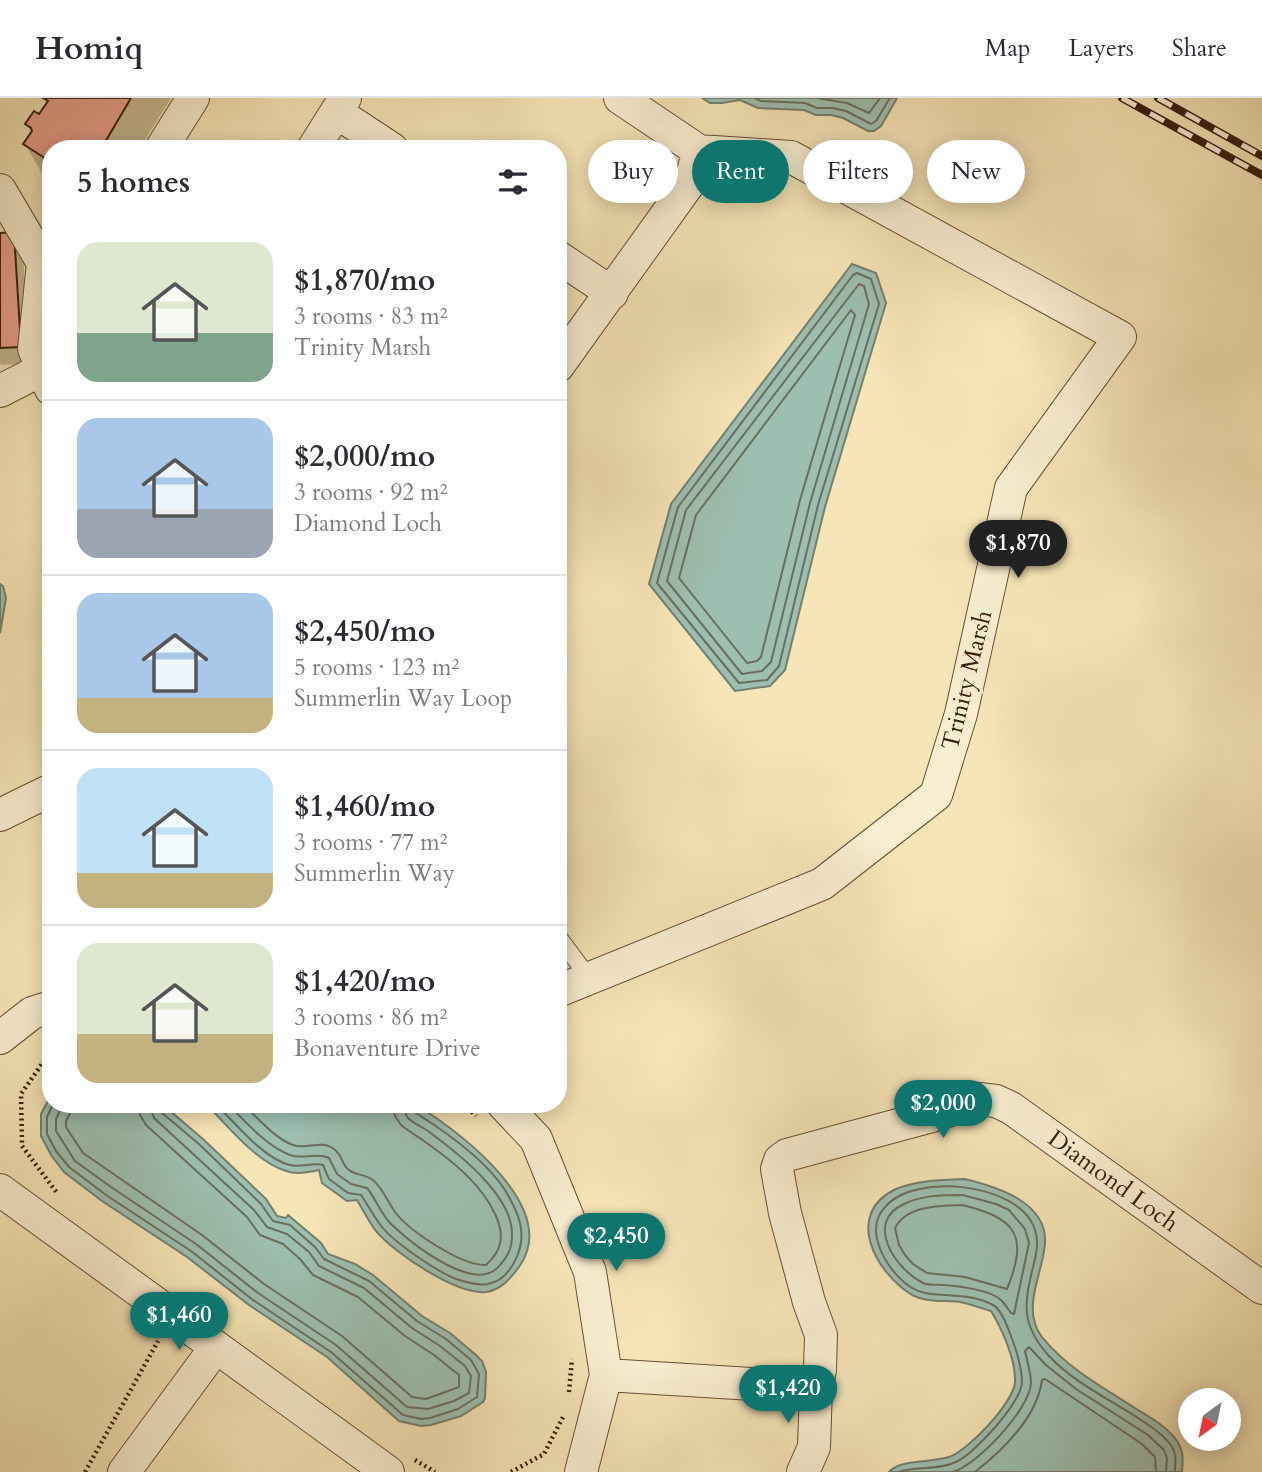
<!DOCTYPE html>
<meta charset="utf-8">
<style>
:root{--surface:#fff;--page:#f2f2f3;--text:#2b2b33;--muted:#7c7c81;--line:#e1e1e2;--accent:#0f766e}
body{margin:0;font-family:Cardo,serif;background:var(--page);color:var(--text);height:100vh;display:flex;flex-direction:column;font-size:26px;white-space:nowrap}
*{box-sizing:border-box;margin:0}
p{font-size:23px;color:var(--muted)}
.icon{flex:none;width:38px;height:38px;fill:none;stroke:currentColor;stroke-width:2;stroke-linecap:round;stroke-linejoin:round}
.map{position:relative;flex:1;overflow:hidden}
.side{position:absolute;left:42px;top:42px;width:525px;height:973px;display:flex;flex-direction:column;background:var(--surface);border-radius:28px;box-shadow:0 4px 18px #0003}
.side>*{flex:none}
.hud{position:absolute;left:588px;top:42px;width:569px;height:63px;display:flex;gap:14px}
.needle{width:46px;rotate:213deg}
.tools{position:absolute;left:1178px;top:1290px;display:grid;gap:14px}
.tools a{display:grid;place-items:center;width:63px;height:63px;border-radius:50%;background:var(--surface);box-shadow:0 4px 18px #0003;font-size:35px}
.price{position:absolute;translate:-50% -60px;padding:0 16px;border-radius:24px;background:var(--accent);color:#fff;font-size:23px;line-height:46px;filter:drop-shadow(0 2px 4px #0008)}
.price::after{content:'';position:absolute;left:50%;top:42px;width:21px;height:16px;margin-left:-10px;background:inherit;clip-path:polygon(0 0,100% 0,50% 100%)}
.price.on{background:#222;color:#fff}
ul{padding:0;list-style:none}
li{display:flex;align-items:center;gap:21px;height:175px;padding:0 35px}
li+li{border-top:2px solid var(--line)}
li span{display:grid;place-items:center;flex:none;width:196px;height:140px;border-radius:21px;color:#555}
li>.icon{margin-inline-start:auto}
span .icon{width:84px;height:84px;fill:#fffc;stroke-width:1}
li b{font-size:30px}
h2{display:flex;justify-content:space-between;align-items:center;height:84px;padding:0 35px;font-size:30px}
.pill{padding:0 24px;border-radius:32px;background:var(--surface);box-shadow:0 4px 18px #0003;font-size:24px;line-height:63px}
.pill.on{background:var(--accent);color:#fff}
header{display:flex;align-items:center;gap:42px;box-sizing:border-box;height:98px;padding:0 35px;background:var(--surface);border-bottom:2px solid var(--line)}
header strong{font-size:33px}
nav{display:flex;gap:38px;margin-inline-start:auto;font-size:24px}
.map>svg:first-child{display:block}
.water{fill:#9dbfb1;stroke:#757f6e;stroke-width:2}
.shadow{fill:#0003}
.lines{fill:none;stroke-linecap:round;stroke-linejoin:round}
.shore{stroke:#6b6e5d;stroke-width:2}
.building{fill:#eaa08f;stroke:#391e09;stroke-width:2}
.service-casing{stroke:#685034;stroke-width:18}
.minor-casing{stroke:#685034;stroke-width:34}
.path{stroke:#391e09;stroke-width:4.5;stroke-dasharray:2 3.5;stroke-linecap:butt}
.service{stroke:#f9eed0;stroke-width:16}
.minor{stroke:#f9eed0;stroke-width:32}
.rail-casing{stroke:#391e09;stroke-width:8}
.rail{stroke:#f9eed0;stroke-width:5;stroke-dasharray:16;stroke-linecap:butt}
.labels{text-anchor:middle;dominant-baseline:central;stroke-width:7;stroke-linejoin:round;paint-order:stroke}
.street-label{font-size:24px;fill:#391e09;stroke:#f9eed0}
</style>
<header>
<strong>Homiq</strong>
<nav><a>Map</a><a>Layers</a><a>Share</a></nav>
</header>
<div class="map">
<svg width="1262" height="1374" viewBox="0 0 1262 1374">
<rect width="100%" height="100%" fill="#f6e5b7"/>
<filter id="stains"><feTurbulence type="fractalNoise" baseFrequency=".00286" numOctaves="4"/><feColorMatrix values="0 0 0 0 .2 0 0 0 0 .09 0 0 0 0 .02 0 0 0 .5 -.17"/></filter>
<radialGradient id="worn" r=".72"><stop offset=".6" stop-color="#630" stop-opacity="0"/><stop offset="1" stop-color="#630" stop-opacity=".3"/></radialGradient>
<!-- water -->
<path class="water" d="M702 0H897L881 28 874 33H868L843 20 831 17H816L804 12 758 10 740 2 722 5H710Z
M852 166 876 175 886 205 825 409 785 572 770 588 735 593 649 486 671 406Z
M0 486 3 488 6 500 0 535Z
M51 997V1006H162L204 1042 266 1101 277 1118 286 1120 288 1117 321 1145 328 1156 355 1166 373 1177 422 1218 450 1235 476 1257 482 1263 486 1274 485 1300 483 1304 461 1318 431 1327 421 1328 399 1323 327 1259 249 1207 187 1159 102 1103 64 1074 51 1057 41 1038V1016Z
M206 1006H415C458 1033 562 1109 519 1169 511 1180 501 1192 486 1194 457 1197 394 1155 376 1133 369 1124 363 1112 357 1102L347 1103 322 1085 319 1072C309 1074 297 1077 286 1073 255 1063 229 1029 206 1006Z
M965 1081C997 1089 1048 1104 1045 1146 1043 1166 1035 1184 1033 1204 1032 1216 1034 1229 1042 1239 1067 1270 1102 1289 1135 1310 1149 1319 1168 1329 1177 1343 1184 1353 1183 1363 1182 1374H889C900 1361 930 1365 949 1359 968 1353 1014 1304 1015 1284 1016 1262 1002 1231 991 1213 980 1210 970 1206 960 1204 944 1202 927 1205 912 1197 876 1175 843 1116 896 1091 918 1082 942 1082 965 1081Z"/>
<!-- shadow -->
<path class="shadow" d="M44 0H171L139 51H51V83L44 79 25 46 32 36 27 26 40 19 48 6Z
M0 137 23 152 29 265 1 267 0 264Z"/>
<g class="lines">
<!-- shore -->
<path class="shore" d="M755 0 761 3 805 5 817 10H833L846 13 871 26 876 23 890 0
M817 0 847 5 869 15 880 0
M857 175 871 181 879 206 818 407 779 568 767 582 739 585 657 485 678 409 853 177Z
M859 186 864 188 869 206 810 405 771 564 762 573 742 576 667 483 686 412Z
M851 212 855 217 800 402 761 559 757 563 747 565 679 480 696 417Z
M53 1006 47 1019V1036L56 1053 69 1069 106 1097 191 1153 253 1202 331 1254 403 1317 421 1321 430 1320 458 1311 477 1299 479 1276 471 1262 446 1241 417 1223 369 1183 324 1161 315 1149 290 1127 273 1123 261 1106 200 1047 161 1014 158 1006
M63 1006 56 1021V1033L75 1063 111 1089 196 1146 258 1195 336 1247 407 1309 428 1311 454 1303 469 1295 471 1278 465 1268 440 1248 412 1230 364 1190 319 1168 309 1154 287 1136 267 1129 254 1112 154 1020 149 1006
M75 1006 66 1023V1029L83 1055 202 1137 264 1186 342 1238 412 1299 426 1301 459 1289V1277L434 1257 405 1238 358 1199 313 1177 300 1161 283 1146 260 1137 247 1119 146 1027 140 1017 139 1006
M216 1006C235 1025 264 1061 290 1067 301 1070 313 1064 323 1067L329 1081 348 1095 361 1097C368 1107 374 1119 382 1129 395 1145 436 1173 456 1181 465 1184 478 1188 488 1186 510 1182 524 1152 521 1131 520 1119 511 1102 505 1092 485 1061 446 1034 416 1015L413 1006
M228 1006C246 1024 266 1048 290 1057 303 1062 316 1054 329 1060L337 1076 351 1086 367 1090C376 1101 381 1116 391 1126 411 1145 476 1198 500 1167 508 1158 512 1150 512 1138 514 1099 460 1057 432 1036 425 1030 416 1027 409 1021 405 1017 404 1012 404 1006
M243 1006C258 1020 274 1040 293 1047 307 1052 321 1041 334 1051 342 1057 341 1063 346 1069 352 1078 366 1075 374 1083 383 1091 388 1104 395 1114 409 1133 462 1168 486 1167 503 1152 504 1137 496 1118 482 1086 451 1062 424 1043 416 1037 408 1033 401 1027L395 1018 393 1006
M963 1097 996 1106 1009 1112 1025 1131 1029 1145 1014 1216 1011 1215C1008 1211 1005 1206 1001 1202 991 1192 958 1188 944 1187 937 1186 929 1188 923 1185 895 1171 864 1124 904 1106 922 1097 943 1097 963 1097Z
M962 1107C1016 1120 1029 1137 1007 1191L965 1179 927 1175 913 1166 905 1157 899 1147 895 1130C907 1107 939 1108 962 1107Z
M899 1374C914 1368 937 1373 956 1364 975 1355 1021 1305 1022 1284 1022 1268 1015 1248 1009 1233 1006 1225 1001 1211 993 1207 971 1195 948 1199 925 1195 904 1191 886 1167 879 1148 874 1134 874 1121 885 1109 914 1074 1017 1085 1034 1129 1039 1142 1037 1153 1034 1165 1024 1205 1020 1226 1049 1258 1072 1283 1107 1300 1135 1318 1148 1327 1164 1336 1172 1349 1177 1357 1175 1364 1175 1374
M953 1374C977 1367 1030 1311 1031 1285 1031 1275 1027 1263 1025 1253L1029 1249 1046 1267 1076 1291 1148 1337 1164 1352 1167 1360 1166 1374
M975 1374C1003 1352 1037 1320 1042 1282L1045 1281 1142 1346 1155 1359 1156 1374"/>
</g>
<!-- building -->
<path class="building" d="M43 0H131L101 51H51V64L23 46 32 33 31 30 25 26 34 13 39 16 48 3Z
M14 134 21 249 0 250V135Z"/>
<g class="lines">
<defs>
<path id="service" d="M558 838 589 880"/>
<path id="minor" d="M620 0 699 53
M336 14 392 51
M161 51 193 0
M313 51 345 0
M0 92 43 165 34 251 51 291
M558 159 612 195
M558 268 690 84 699 53 791 59 1120 239 1011 390 961 616 936 697 822 786 558 893
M0 293 41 272
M0 717 51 692
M0 940 32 915 51 909
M503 1006 536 1041 590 1174 606 1277 581 1374
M0 1092 388 1374
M606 1277 816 1290
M124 1374 216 1249
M803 1374 814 1349 816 1290 820 1272 821 1237 809 1204 785 1115 777 1071 780 1062 787 1057 939 1016 979 1001 996 1003 1011 1010 1262 1190"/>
</defs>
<!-- service casing -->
<use href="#service" class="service-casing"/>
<!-- minor casing -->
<use href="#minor" class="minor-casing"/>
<!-- path -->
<path class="path" d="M51 953 21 996 22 1048 57 1095
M464 1006 476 1018
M569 1294 572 1261
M415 1362 435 1374
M85 1374 158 1243
M511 1374 544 1356 563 1319"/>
<!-- service -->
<use href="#service" class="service"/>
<!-- minor -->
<use href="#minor" class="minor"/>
<defs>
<path id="rail" d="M1122 0 1262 77
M1158 0 1262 58"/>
</defs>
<!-- rail casing -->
<use href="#rail" class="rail-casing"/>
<!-- rail -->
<use href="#rail" class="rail"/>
</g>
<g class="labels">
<!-- street labels -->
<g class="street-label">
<text transform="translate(967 582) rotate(-76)">Trinity Marsh</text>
<text transform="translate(1113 1083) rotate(36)">Diamond Loch</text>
</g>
</g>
<rect width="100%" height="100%" filter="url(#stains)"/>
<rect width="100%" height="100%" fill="url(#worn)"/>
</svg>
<div class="tools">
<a><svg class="needle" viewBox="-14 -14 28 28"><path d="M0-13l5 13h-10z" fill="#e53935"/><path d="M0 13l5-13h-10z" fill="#7c7c81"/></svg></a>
</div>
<b class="price on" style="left:1018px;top:482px">$1,870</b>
<b class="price" style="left:943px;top:1042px">$2,000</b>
<b class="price" style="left:616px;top:1175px">$2,450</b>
<b class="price" style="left:179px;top:1254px">$1,460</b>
<b class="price" style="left:788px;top:1327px">$1,420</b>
<div class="hud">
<a class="pill">Buy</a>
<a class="pill on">Rent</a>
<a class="pill">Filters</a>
<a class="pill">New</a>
</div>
<section class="side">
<h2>5 homes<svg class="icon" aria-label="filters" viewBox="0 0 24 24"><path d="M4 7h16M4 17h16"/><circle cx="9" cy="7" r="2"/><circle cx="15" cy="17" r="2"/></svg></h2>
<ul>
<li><span style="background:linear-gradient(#dfe7d0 65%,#7fa58c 0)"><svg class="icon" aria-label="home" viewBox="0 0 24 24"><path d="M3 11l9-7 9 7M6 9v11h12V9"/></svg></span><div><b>$1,870/mo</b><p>3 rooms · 83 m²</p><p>Trinity Marsh</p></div></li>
<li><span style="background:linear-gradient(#a9c7e8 65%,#9aa5b1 0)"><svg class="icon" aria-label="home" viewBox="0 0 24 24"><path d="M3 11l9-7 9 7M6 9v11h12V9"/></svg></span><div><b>$2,000/mo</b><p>3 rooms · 92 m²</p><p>Diamond Loch</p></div></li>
<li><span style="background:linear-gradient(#a9c7e8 75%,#c2b280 0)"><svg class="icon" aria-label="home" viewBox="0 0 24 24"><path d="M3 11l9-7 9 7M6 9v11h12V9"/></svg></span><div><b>$2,450/mo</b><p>5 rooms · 123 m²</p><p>Summerlin Way Loop</p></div></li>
<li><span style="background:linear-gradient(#bfe0f5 75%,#c2b280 0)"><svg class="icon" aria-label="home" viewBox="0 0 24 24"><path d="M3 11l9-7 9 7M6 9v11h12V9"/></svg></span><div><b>$1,460/mo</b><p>3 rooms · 77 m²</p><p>Summerlin Way</p></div></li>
<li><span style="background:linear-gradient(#dfe7d0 65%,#c2b280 0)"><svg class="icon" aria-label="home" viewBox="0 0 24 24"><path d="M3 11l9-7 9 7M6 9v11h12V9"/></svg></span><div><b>$1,420/mo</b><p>3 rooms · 86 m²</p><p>Bonaventure Drive</p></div></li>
</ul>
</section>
</div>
